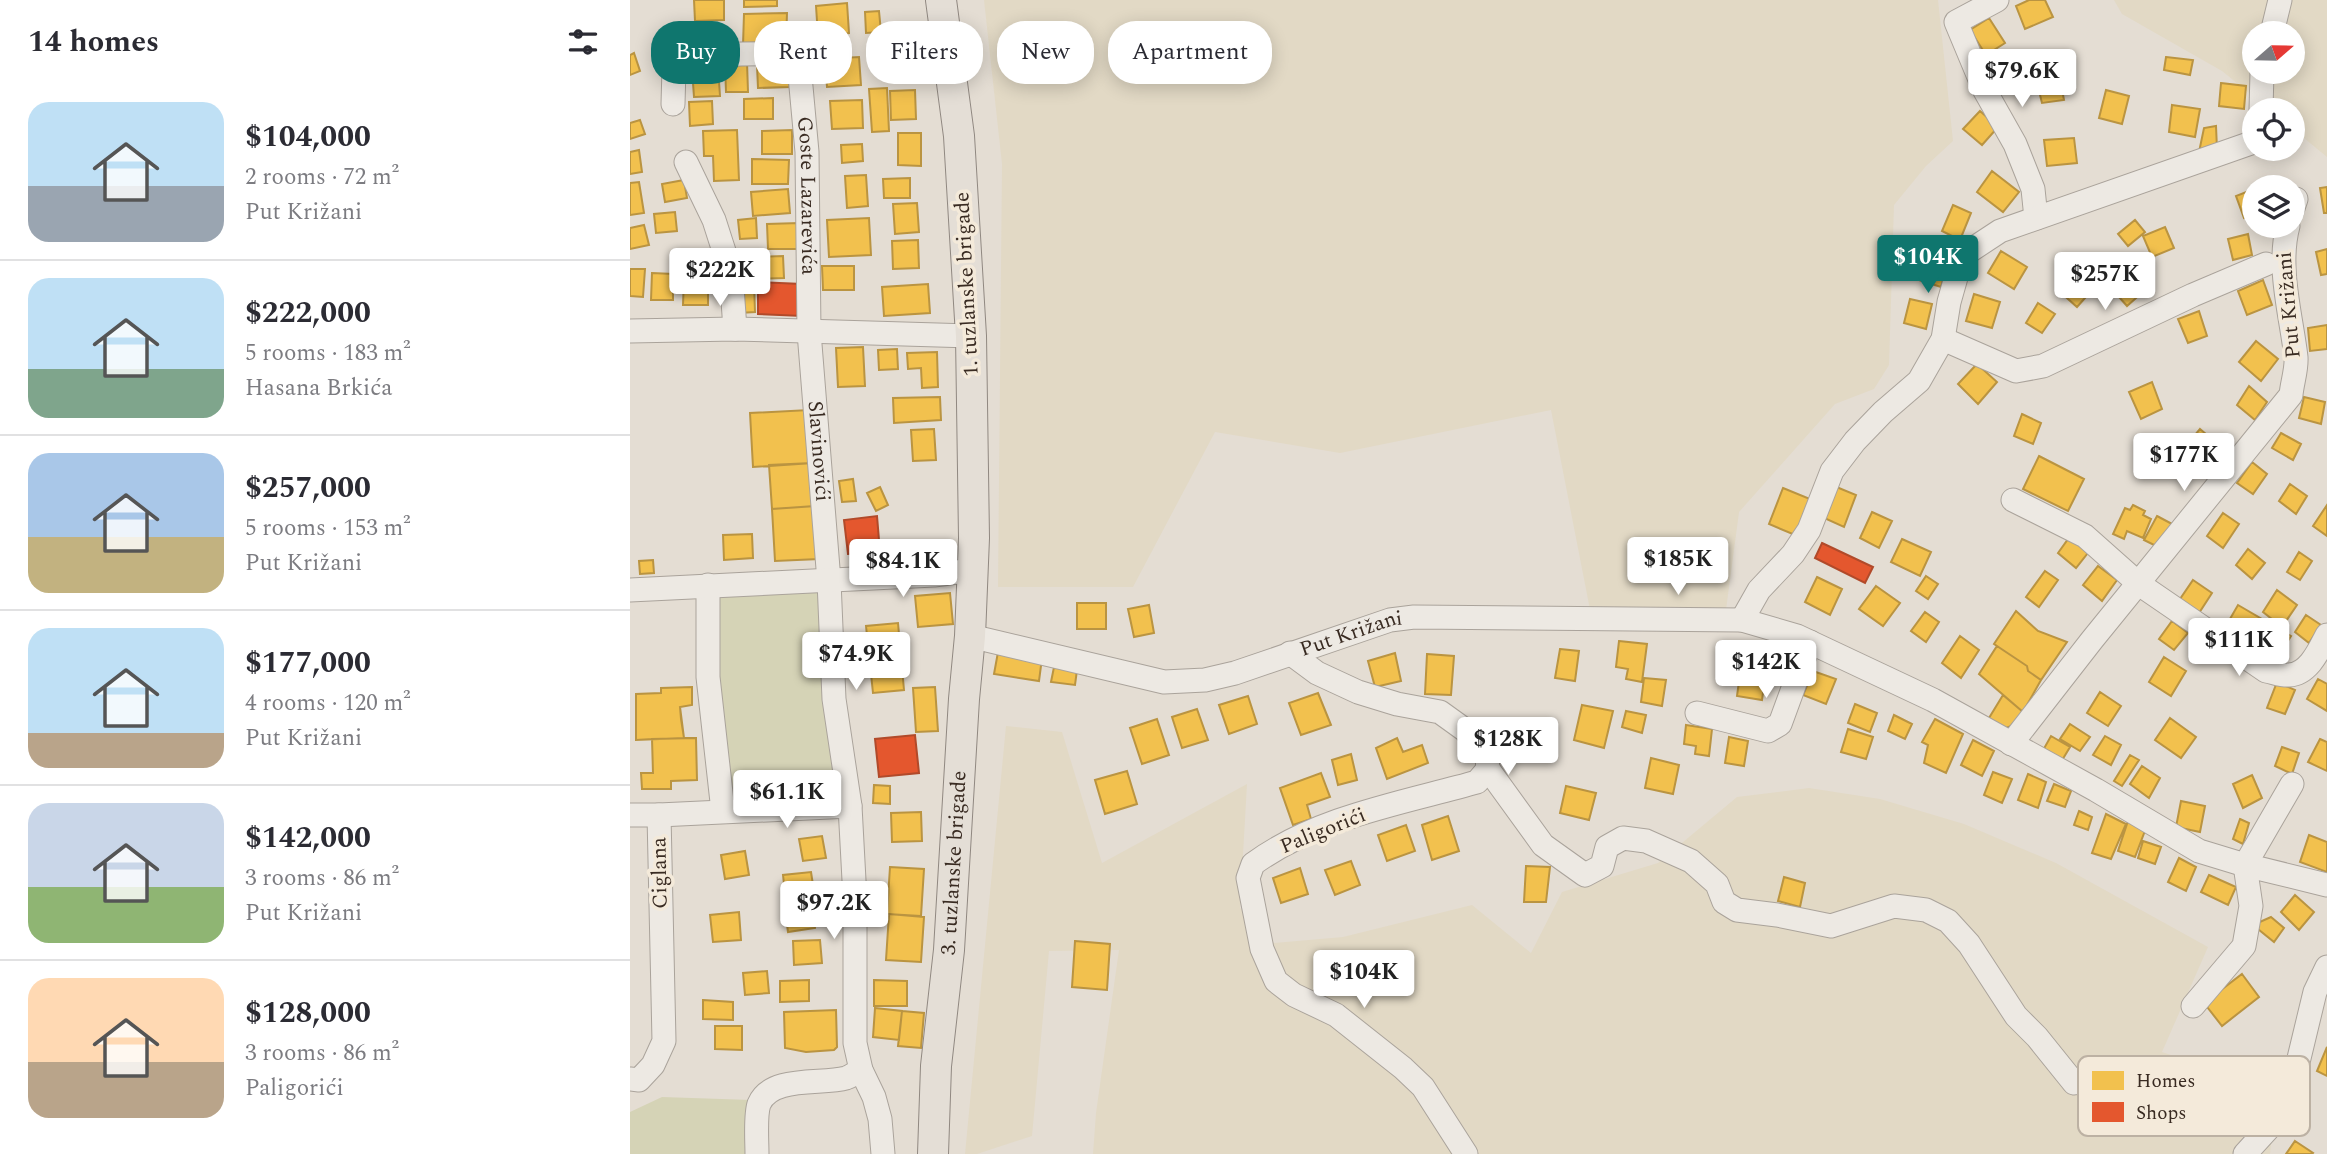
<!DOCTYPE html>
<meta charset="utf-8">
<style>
:root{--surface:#fff;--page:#f7f7f7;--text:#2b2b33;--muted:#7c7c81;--line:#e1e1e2;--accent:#0f766e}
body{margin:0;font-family:Spectral,serif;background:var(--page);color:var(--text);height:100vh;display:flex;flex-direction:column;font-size:26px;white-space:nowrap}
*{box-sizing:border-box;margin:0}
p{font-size:23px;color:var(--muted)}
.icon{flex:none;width:38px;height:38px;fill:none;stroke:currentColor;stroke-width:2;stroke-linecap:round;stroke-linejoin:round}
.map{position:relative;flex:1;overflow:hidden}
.details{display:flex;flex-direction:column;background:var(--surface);width:630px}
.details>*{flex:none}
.guide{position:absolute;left:21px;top:21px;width:665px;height:63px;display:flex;gap:14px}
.needle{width:46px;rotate:70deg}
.buttons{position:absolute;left:1612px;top:21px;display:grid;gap:14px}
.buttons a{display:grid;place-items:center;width:63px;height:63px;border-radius:50%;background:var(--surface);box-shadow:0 4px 18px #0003;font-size:35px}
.price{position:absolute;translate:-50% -60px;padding:0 16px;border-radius:7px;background:#fff;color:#222;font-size:23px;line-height:46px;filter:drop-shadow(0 2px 4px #0008)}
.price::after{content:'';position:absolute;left:50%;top:42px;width:21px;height:16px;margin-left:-10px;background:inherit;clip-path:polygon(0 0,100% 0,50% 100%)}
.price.active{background:var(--accent);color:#fff}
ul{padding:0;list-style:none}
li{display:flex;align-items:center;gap:21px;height:175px;padding:0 28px}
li+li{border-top:2px solid var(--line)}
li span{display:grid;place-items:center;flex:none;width:196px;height:140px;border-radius:21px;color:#555}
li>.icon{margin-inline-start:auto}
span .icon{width:84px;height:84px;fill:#fffc;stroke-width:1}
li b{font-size:30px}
h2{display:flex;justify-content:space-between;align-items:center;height:84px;padding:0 28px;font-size:30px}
.tag{padding:0 24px;border-radius:28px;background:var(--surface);box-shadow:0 4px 18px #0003;font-size:24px;line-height:63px}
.tag.active{background:var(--accent);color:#fff}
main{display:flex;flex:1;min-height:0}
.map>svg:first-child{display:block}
.farmland{fill:#e2d9c5;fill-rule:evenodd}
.green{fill:#d5d3b6}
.homes{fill:#f2c14e;stroke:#ba9441;stroke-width:2}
.shops{fill:#e4572e;stroke:#b14a2a;stroke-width:2}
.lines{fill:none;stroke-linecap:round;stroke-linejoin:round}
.minor-casing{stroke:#aaa39b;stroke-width:25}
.major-casing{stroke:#908881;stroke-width:32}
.minor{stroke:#ede9e3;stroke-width:23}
.major{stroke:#e4ded6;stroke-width:30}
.labels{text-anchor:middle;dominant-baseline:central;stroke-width:7;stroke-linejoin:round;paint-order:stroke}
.street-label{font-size:21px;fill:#392b22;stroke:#f4eada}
.key{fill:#f4eada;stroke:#bcb1a3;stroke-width:2}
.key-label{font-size:19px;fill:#392b22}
</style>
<main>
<section class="details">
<h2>14 homes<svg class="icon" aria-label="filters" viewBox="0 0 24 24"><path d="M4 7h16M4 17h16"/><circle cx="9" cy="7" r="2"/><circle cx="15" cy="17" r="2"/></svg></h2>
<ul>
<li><span style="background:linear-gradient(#bfe0f5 60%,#9aa5b1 0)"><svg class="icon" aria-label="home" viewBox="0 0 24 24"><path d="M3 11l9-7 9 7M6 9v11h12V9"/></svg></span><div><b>$104,000</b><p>2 rooms · 72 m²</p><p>Put Križani</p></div></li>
<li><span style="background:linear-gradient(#bfe0f5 65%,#7fa58c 0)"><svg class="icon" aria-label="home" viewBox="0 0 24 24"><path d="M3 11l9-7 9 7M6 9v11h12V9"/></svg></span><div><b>$222,000</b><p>5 rooms · 183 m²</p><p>Hasana Brkića</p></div></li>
<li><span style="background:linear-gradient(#a9c7e8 60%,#c2b280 0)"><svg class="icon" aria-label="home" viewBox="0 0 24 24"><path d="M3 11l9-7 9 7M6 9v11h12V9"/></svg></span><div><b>$257,000</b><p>5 rooms · 153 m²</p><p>Put Križani</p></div></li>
<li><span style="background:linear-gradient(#bfe0f5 75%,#b9a48a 0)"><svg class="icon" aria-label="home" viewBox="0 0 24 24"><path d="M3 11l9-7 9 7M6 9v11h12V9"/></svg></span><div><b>$177,000</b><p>4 rooms · 120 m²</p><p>Put Križani</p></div></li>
<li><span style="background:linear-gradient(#c9d6e8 60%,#8fb573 0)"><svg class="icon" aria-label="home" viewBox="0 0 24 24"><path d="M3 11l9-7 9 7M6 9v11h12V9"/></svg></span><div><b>$142,000</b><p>3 rooms · 86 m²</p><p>Put Križani</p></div></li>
<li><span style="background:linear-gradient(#ffd9b3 60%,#b9a48a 0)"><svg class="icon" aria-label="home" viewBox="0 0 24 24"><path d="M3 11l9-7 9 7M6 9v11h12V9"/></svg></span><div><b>$128,000</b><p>3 rooms · 86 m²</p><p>Paligorići</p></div></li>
</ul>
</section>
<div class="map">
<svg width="1697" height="1154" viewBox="0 0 1697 1154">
<rect width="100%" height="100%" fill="#e4ddd3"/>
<!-- farmland -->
<path class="farmland" d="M354 0H1308L1323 141 1296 166 1264 205 1259 365 1244 389 1205 404 1109 512 1095 617 963 625 921 410 710 453 585 432 503 587H368L372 164Z
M1484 0H1697V157L1663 129 1662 110H1640L1592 71 1492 14ZM1624 33H1662V72H1624Z
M376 726 432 732 472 863 617 784 610 908 644 943 713 937 842 905 901 953 932 892 1028 863 1107 797 1179 788 1250 799 1334 824 1426 863 1578 947 1532 1052 1646 1090 1640 1154H463L466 1113 489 950 419 951 402 1136 347 1154H335Z"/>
<!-- green -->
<path class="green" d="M199 581 220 806 93 811 78 585Z
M32 1097 121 1100 117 1154H0V1112Z"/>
<!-- homes -->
<path class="homes" d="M64 0H94V20L65 21Z
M114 0H147V6L114 7Z
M1399 0H1415L1423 17 1395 29 1386 6Z
M217 3 219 33 188 36 186 6Z
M249 11 251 32 236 33 235 12Z
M157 13 156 43 113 45 114 14Z
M1359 18 1375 43 1356 55 1340 30Z
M286 48 288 75 263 78 261 50Z
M4 53 10 71 0 75V55Z
M229 57 231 85 197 87 195 59Z
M1536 57 1563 60 1560 75 1534 70Z
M117 62 118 92H96L95 63Z
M159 64 160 87 128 88 127 65Z
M88 67 90 96 64 97 62 69Z
M1430 79 1434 100 1412 103 1407 83Z
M1591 83 1616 86 1614 109 1589 106Z
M257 88 259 131 242 132 239 89Z
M285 90 286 119 261 120 260 91Z
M1476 90 1499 96 1492 124 1469 118Z
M143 98V119H114V99Z
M232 100 233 128 202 129 200 101Z
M82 101 83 124 60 126 59 102Z
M1542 105 1570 109 1565 137 1539 132Z
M1350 111 1368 127 1352 145 1333 129Z
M10 120 15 134 0 139V123Z
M1586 126 1587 149 1569 152 1574 128Z
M107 130 109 180 84 181 83 156H74L73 131Z
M162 130V154H132V131Z
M268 133H291V166L268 165Z
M1444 138 1447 163 1417 166 1414 140Z
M232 144 233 161 212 163 211 145Z
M9 150 12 172 0 174V152Z
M122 159 159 160 158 184H122Z
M1362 171 1389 192 1373 212 1347 192Z
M236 175 238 206 217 208 215 176Z
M280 178V198H254L253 179Z
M54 180 57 198 35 202 32 184Z
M9 182 14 213 0 215V183Z
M1697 187V213H1694L1690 188Z
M158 189 160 213 123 216 121 192Z
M1624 189V215L1614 218 1606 196Z
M287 203 289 232 265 234 263 204Z
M1323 205 1341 213 1330 240 1312 231Z
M45 212 47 231 26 233 24 214Z
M126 218 127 238 110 239 108 220Z
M239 218 241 255 199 257 197 220Z
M1505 220 1515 232 1498 246 1488 234Z
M169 223 168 249H138L137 224Z
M14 225 19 245 0 249V228Z
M1535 227 1544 248 1522 257 1513 236Z
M1618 234 1622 255 1603 260 1598 239Z
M288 240 289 268 263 269 262 241Z
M1697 249V274L1691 275 1686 252Z
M1371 251 1397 267 1384 289 1358 273Z
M1294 255 1318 264 1311 287 1286 279Z
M153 256 154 278 123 279 122 257Z
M1500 257 1523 283 1497 306 1474 280Z
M192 266H224V290H193Z
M0 269H15L13 297 0 296Z
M1443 270 1463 289 1447 307 1428 290Z
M22 273 43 274V300H21Z
M54 277 78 278V305H53Z
M1633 280 1642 305 1617 315 1608 291Z
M124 283 125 312 109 313 108 284Z
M298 284 300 313 254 316 252 287Z
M1344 294 1370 302 1362 328 1336 321Z
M1280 299 1302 304 1296 329 1274 323Z
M1408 303 1425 314 1412 333 1396 323Z
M1569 311 1577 336 1558 343 1548 319Z
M1697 325V349L1680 351 1678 328Z
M1626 341 1648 359 1631 381 1609 362Z
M233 347 235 386 208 387 206 348Z
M267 349 268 369 249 370 248 350Z
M307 352 308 387 292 388 291 368 278 369 277 353Z
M1347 364 1367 382 1348 404 1328 384Z
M1522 382 1532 409 1511 419 1499 392Z
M1619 386 1637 402 1625 420 1607 405Z
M310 397 311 420 264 423 263 398Z
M1674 397 1695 402 1691 424 1669 418Z
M179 410 182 463 123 467 120 413Z
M1392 414 1411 423 1403 444 1384 436Z
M304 429 306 460 283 461 281 430Z
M1570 429 1597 452 1581 474 1554 448Z
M1651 433 1671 444 1663 460 1642 448Z
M1409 456 1454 479 1438 511 1393 489Z
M1622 462 1637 474 1623 494 1607 483Z
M182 463 185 506 142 509 139 465Z
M223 479 226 501 212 502 209 481Z
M1660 484 1677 496 1666 514 1649 501Z
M1204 486 1226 495 1214 527 1192 517Z
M250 487 258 505 246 511 237 493Z
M1153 488 1180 499 1165 535 1139 524Z
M1503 505 1515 511 1513 515 1521 519 1513 538 1497 531 1494 539 1483 534 1495 508 1500 510Z
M1697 505V536L1683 526Z
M185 506 189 559 145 561 142 509Z
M1242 512 1262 521 1249 548 1230 538Z
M1593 513 1609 524 1593 548 1577 536Z
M1527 516 1544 525 1532 549 1514 540Z
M122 534 123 558 94 560 93 535Z
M1441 535 1461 549 1446 568 1428 553Z
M1272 539 1301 552 1290 576 1261 562Z
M1618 549 1635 563 1622 579 1606 565Z
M1669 552 1682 561 1670 580 1657 572Z
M23 560 24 573 10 574 9 561Z
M1468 566 1487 580 1472 601 1453 585Z
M1415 571 1428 580 1409 607 1396 597Z
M1296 576 1308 584 1298 599 1286 591Z
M1187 577 1212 589 1200 615 1175 602Z
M1563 580 1582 593 1569 613 1550 599Z
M1246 586 1270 603 1253 626 1229 609Z
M1647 590 1667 605 1652 627 1633 612Z
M320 593 323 624 288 627 285 596Z
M447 603H476V629H447Z
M519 605 524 633 504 637 498 609Z
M1608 605 1661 636 1644 663 1616 647 1624 633 1600 619Z
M1386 611 1408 631 1437 642 1411 680 1398 671 1397 666 1364 644Z
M1295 612 1309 622 1296 642 1281 631Z
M1676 615 1691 625 1679 643 1665 632Z
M1542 621 1558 633 1544 650 1529 639Z
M268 623 274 690 243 693 236 626Z
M1330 636 1349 650 1331 678 1312 663Z
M989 641 1017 644 1012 682 996 679 998 669 986 667Z
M1367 646 1397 666 1398 671 1411 680 1393 712 1349 674Z
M930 649 949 651 945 681 925 678Z
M368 652 412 658 409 681 364 674Z
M765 653 771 681 745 687 738 661Z
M797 654 824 656 821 695 795 694Z
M1534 657 1556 671 1541 696 1519 682Z
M424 667 447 670 445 685 421 682Z
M1111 667 1136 671 1132 700 1107 696Z
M1183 671 1206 679 1196 704 1173 695Z
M1014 678 1036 680 1032 706 1011 702Z
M1688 679 1697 684V711L1677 699Z
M1647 682 1665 690 1655 714 1637 708Z
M62 687V705L50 707 51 719 54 738H66L67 780 41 781V789H12L11 773H23L22 739 6 740V694L31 693V688Z
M62 687V705L50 707 54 738 6 740V694L31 693V688Z
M305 687 308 731 286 732 283 688Z
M1470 692 1491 706 1478 726 1457 713Z
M688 693 701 725 671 735 659 703Z
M1373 695 1393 712 1381 726 1374 729 1359 718Z
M618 696 627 724 599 734 589 705Z
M1225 704 1247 713 1240 732 1218 723Z
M952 705 983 711 974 748 944 740Z
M567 709 578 740 552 748 542 717Z
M996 711 1016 715 1012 733 992 727Z
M1264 715 1282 724 1275 739 1258 731Z
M1540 718 1566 737 1551 758 1525 740Z
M527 719 539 755 512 764 500 728Z
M1305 719 1333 734 1316 773 1294 763 1298 745 1292 742Z
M1440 724 1460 737 1450 751 1430 739Z
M1056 725 1082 729 1079 756 1065 754 1066 746 1054 744Z
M1218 729 1243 737 1236 759 1211 752Z
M1421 736 1440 747 1431 762 1412 752Z
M1475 736 1491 745 1481 765 1463 755Z
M1099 737 1118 741 1114 766 1095 763Z
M66 738 67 780 41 781V789H12L11 773H23L22 739Z
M767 738 773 752 792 745 798 763 757 779 746 748Z
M1690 739 1697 742V771L1678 762Z
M1343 740 1364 751 1352 776 1331 765Z
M1652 747 1669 753 1662 774 1645 766Z
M721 754 727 780 708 785 702 760Z
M1500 755 1509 760 1492 786 1484 781Z
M1021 758 1049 765 1043 794 1015 788Z
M1512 766 1530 778 1519 798 1500 784Z
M497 771 507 804 475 814 465 780Z
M1363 772 1382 779 1372 803 1354 795Z
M691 773 700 797 677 805 681 819 663 825 650 788Z
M1398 774 1416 782 1408 808 1388 800Z
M1622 775 1632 798 1613 808 1603 784Z
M1424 784 1441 791 1435 807 1417 801Z
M244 785 260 786V804L243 803Z
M936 786 966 793 959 820 930 813Z
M1551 801 1575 806 1570 832 1546 827Z
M1449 811 1462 817 1458 830 1444 825Z
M291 812 292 841 262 842 261 813Z
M1476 814 1496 824 1481 859 1462 853Z
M818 816 829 851 802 860 792 825Z
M1610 819 1619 823 1613 844 1603 839Z
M1498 821 1516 828 1505 857 1488 851Z
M776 825 785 851 757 861 748 835Z
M1679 835 1697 842V872L1670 862Z
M192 836 196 858 173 861 169 839Z
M1513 841 1531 847 1525 864 1508 858Z
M115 851 119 875 95 879 91 855Z
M1549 858 1566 867 1556 891 1538 882Z
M721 861 730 885 705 895 695 870Z
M896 866 920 867 916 902H894Z
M260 867 294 869 291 916 257 914Z
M670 868 678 894 651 903 643 878Z
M181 872 185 898 156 902 153 875Z
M1579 875 1606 887 1598 905 1571 892Z
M1154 877 1175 883 1170 907 1148 901Z
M1665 895 1684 912 1669 930 1651 912Z
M183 907 185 928 158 932 155 910Z
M109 912 111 940 83 942 80 915Z
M259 914 294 917 291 962 256 960Z
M1641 917 1654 928 1644 942 1623 925Z
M190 940 192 963 164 965 163 941Z
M445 941 480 944 477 990 442 987Z
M137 971 139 993 115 995 113 973Z
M1612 974 1629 997 1592 1026 1574 1003Z
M179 980V1001L150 1002V981Z
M244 980 277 981V1006H244Z
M73 1000 103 1002V1020L73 1019Z
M245 1008 272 1011 269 1040 243 1037Z
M206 1010 207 1047 204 1050 176 1052 155 1048 154 1012Z
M272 1011 294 1013 291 1048 268 1046Z
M85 1026H112V1050L85 1049Z
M1697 1047V1076L1687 1071Z
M1665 1141 1683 1153 1682 1154H1656Z"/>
<!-- shops -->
<path class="shops" d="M128 282 172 284V316L128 314Z
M247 516 250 552 218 554 214 520Z
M1192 543 1243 567 1235 583 1185 558Z
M285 735 289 773 249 777 245 739Z"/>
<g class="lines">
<defs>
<g id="minor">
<path d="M1367 0 1326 22 1354 89 1385 144 1403 189 1406 218"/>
<path d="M1642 33 1650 0"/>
<path id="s1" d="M43 104 44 68C81 50 128 54 168 54L177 152 179 332 199 581 204 699 220 806 225 899V1043L231 1070 244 1097 250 1119 253 1154"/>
<path d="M1631 110 1632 72"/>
<path d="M56 162 84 220 101 273 105 329"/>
<path d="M1662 211 1666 199"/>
<path d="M0 331 105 329 341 336"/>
<path d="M1313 339 1386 371 1413 366 1563 295 1636 264"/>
<path d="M1383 500 1455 536 1509 584 1636 671C1643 672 1652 676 1659 675 1679 674 1689 650 1697 635"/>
<path d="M78 585V677L93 811"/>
<path d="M0 590 304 575 343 570"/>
<path d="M1112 620 1129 590 1163 554 1179 530 1202 471 1225 441 1253 412 1289 381 1313 339 1319 302 1332 256 1370 231 1624 142"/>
<path id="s2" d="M340 636 534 682 575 680 605 673 760 620 784 617 1112 620 1167 636 1303 700 1466 790 1569 851 1615 865 1697 885"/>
<path d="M660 653 687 673 728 692 767 704 810 712 835 730 848 745 857 758 858 769 847 782C772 803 687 817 623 864L618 878 632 949 646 981 664 995 706 1015 773 1068 793 1087 836 1154"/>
<path d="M1067 713 1138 731 1150 724 1180 642"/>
<path d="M1381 744 1462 640 1661 395C1662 383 1667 369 1666 357 1661 315 1647 267 1658 226"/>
<path d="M858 769 913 845 955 875 972 866 977 847 993 838 1016 841 1061 861 1087 884 1094 902 1107 910 1147 915 1201 926 1264 906 1296 910 1318 921 1339 944 1386 1016 1407 1037 1444 1083"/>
<path d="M0 815H29"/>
<path d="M1563 1006 1614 946 1621 906 1615 865 1662 784"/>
<path d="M0 1079 9 1080 23 1065 34 1041 29 815 220 806"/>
<path d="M127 1154C127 1141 125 1115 129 1104 141 1075 192 1085 216 1078 222 1076 226 1072 231 1070"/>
<path d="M1615 1154 1657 1108 1685 992 1697 967"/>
</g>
<g id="major">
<path id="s3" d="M303 1154 306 1066 319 950 334 699 340 636 344 538 341 336 329 136 311 0"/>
</g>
</defs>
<!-- minor casing -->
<use href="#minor" class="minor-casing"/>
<!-- major casing -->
<use href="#major" class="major-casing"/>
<!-- minor -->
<use href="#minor" class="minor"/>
<!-- major -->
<use href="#major" class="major"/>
</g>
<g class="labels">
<!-- street labels -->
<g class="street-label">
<text stroke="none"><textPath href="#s1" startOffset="304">Goste Lazarevića</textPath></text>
<text transform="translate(337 284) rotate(-93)">1. tuzlanske brigade</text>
<text transform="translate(1659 305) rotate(-95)">Put Križani</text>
<text stroke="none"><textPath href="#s1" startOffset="560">Slavinovići</textPath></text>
<text stroke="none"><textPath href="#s2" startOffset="394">Put Križani</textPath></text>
<text transform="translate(693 831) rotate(-22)">Paligorići</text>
<text stroke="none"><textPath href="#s3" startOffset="292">3. tuzlanske brigade</textPath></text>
<text transform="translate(30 873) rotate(-91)">Ciglana</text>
</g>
</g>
<!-- legend -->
<rect x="1448" y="1056" width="232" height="80" rx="10" class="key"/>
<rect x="1462" y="1071" width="32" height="19" fill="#f2c14e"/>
<rect x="1462" y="1102" width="32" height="20" fill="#e4572e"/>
<g class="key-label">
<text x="1506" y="1087">Homes</text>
<text x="1506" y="1119">Shops</text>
</g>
</svg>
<div class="buttons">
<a><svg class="needle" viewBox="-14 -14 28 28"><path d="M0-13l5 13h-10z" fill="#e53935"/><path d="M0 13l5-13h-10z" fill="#7c7c81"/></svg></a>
<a><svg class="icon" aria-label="locate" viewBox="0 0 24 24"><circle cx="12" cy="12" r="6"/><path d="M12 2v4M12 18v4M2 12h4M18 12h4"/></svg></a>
<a><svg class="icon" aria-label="layers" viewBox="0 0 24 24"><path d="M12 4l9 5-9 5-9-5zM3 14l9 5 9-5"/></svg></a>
</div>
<b class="price" style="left:1392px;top:109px">$79.6K</b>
<b class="price active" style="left:1298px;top:295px">$104K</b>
<b class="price" style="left:90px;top:308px">$222K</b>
<b class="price" style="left:1475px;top:312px">$257K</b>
<b class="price" style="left:1554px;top:493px">$177K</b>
<b class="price" style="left:1048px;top:597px">$185K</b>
<b class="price" style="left:273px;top:599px">$84.1K</b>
<b class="price" style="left:1609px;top:678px">$111K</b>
<b class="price" style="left:226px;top:692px">$74.9K</b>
<b class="price" style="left:1136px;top:700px">$142K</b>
<b class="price" style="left:878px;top:777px">$128K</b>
<b class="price" style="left:157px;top:830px">$61.1K</b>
<b class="price" style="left:204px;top:941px">$97.2K</b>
<b class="price" style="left:734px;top:1010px">$104K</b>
<div class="guide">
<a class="tag active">Buy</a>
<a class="tag">Rent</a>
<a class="tag">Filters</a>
<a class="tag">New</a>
<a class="tag">Apartment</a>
</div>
</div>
</main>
